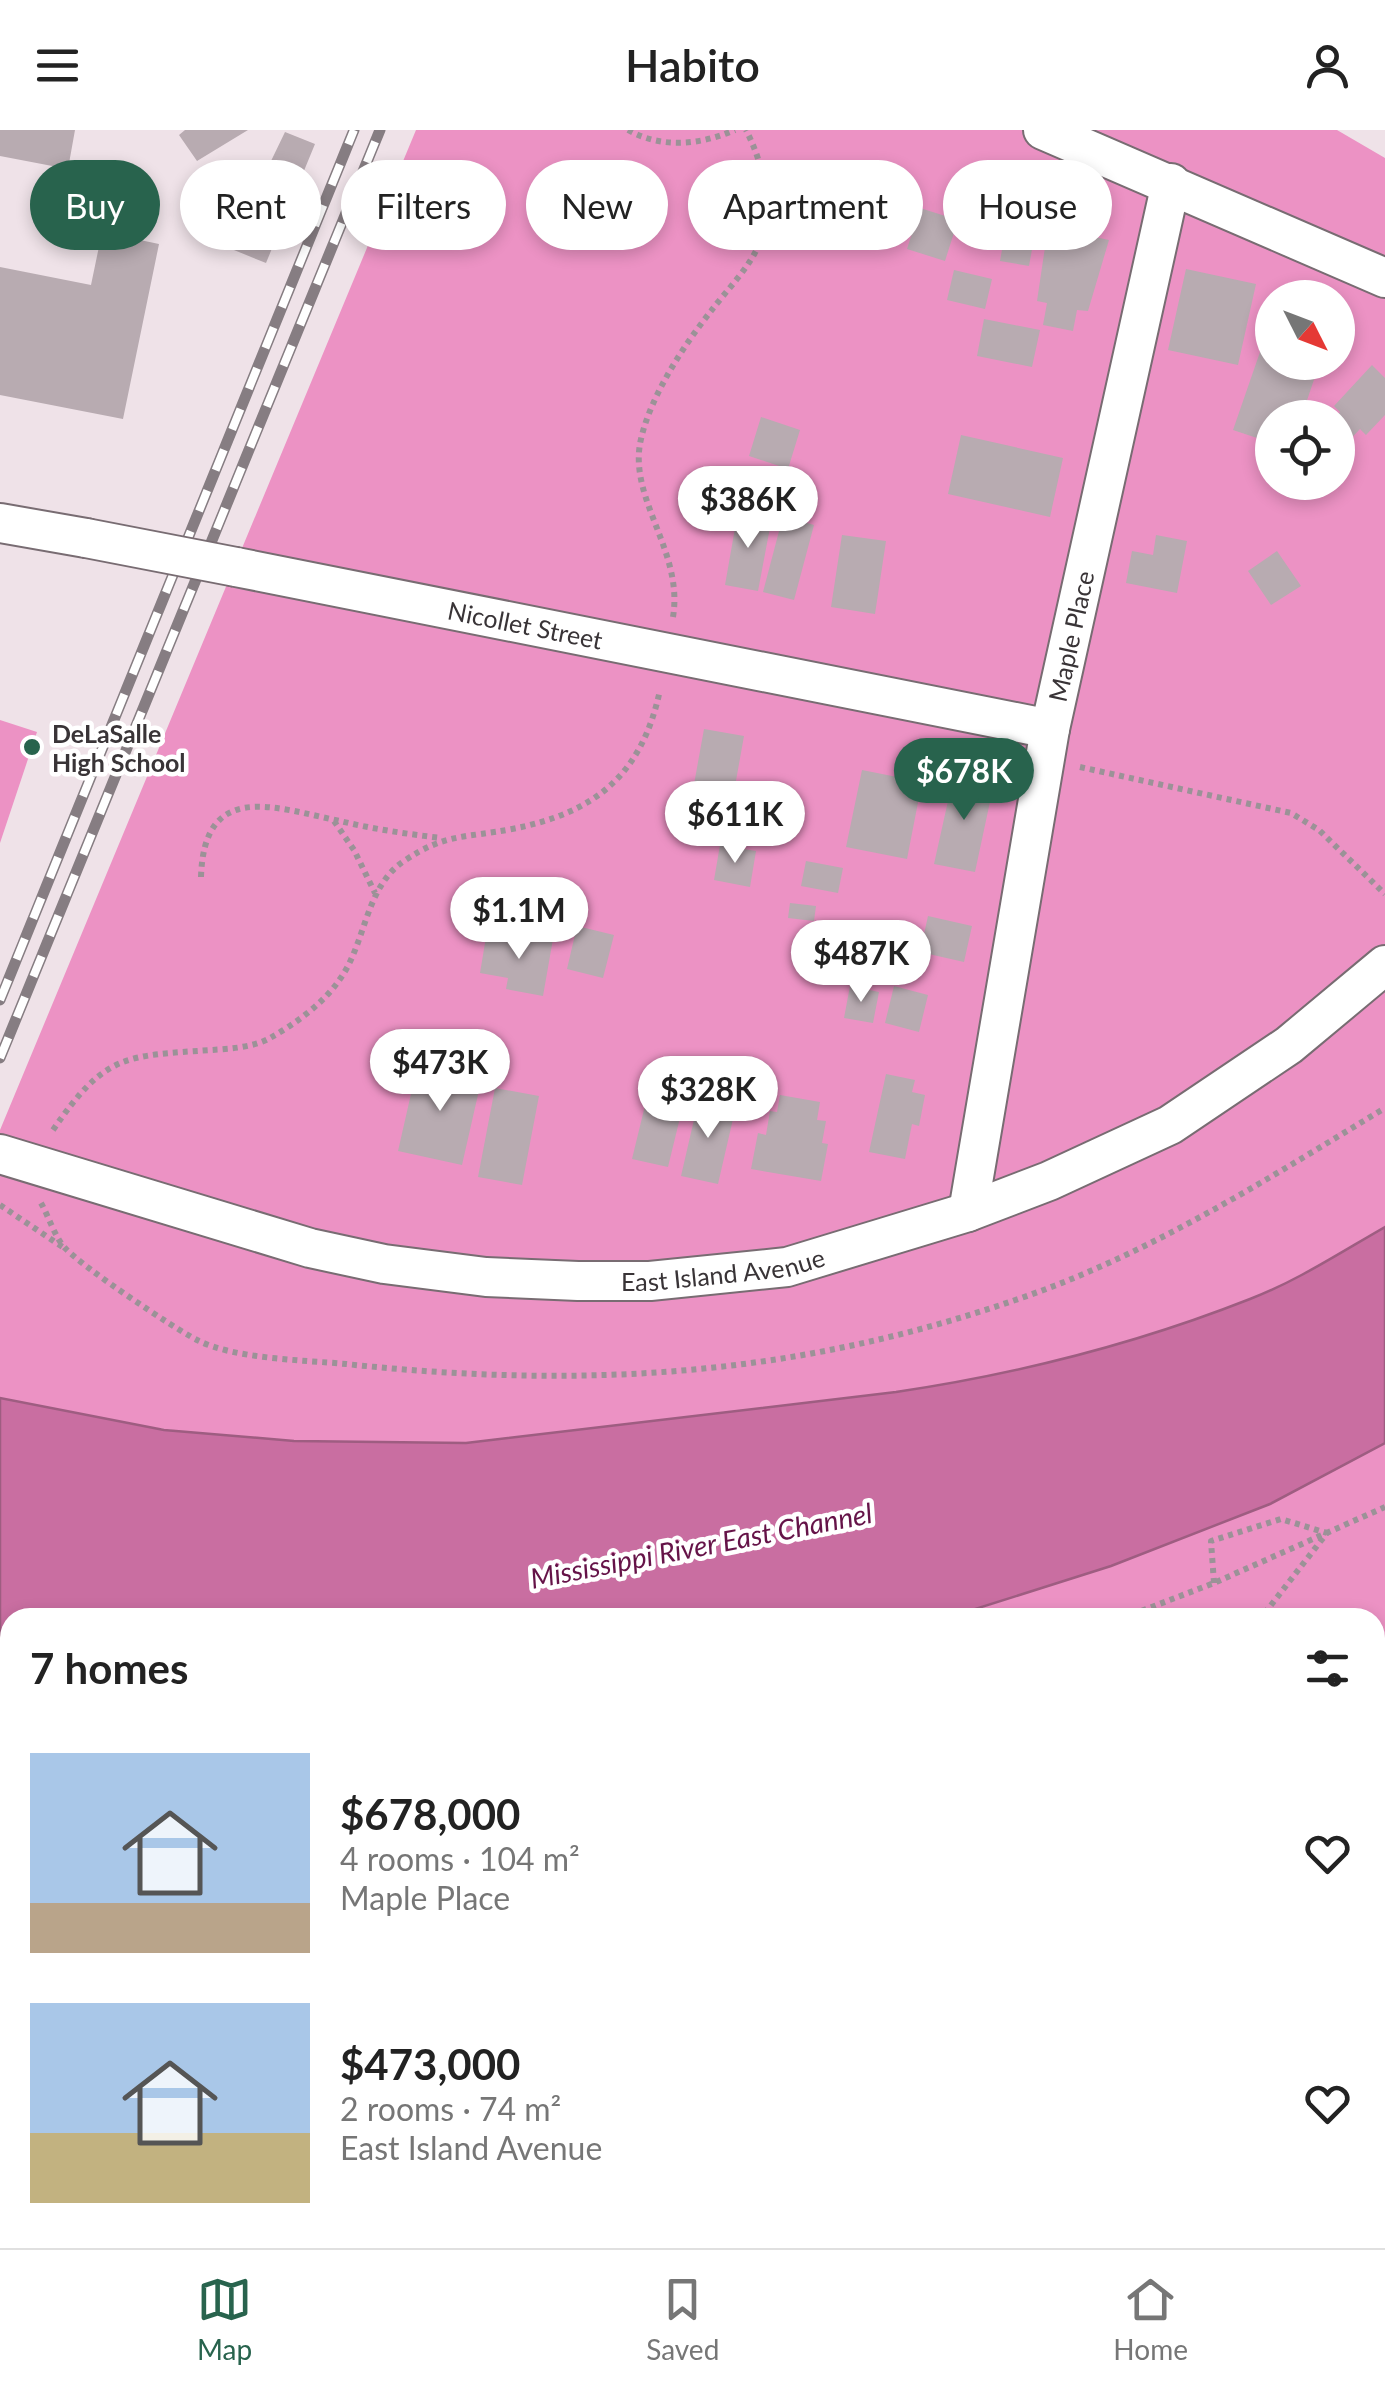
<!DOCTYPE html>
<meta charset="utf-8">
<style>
:root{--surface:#fff;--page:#f2f2f2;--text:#222;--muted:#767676;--line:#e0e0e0;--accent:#28634d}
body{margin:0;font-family:Lato,sans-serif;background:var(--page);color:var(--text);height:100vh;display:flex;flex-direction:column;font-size:38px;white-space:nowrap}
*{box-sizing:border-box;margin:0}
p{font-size:32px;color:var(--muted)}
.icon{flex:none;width:55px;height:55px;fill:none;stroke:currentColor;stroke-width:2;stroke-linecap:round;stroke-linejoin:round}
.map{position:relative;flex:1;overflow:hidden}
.panel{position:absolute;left:0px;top:1478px;width:1385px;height:642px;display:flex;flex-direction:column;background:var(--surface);border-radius:30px 30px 0 0;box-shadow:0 5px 15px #0003}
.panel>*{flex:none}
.top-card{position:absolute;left:30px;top:30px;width:1325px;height:90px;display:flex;gap:20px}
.needle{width:65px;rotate:132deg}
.fabs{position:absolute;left:1255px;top:150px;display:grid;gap:20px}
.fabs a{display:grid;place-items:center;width:100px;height:100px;border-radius:50%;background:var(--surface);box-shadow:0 5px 15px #0003;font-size:50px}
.price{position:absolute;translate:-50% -85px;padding:0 22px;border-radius:35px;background:#fff;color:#222;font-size:32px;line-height:65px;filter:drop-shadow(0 2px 5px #0008)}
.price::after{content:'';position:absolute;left:50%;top:60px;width:30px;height:22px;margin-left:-15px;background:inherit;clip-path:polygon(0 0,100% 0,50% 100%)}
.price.on{background:var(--accent);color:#fff}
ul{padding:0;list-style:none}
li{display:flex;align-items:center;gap:30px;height:250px;padding:0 30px}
li span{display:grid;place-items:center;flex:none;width:280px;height:200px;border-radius:0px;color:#555}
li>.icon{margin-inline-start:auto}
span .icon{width:120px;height:120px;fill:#fffc;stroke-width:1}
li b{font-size:42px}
h2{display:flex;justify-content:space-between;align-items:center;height:120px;padding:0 30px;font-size:42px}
.pill{padding:0 35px;border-radius:45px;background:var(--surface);box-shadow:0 5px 15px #0003;font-size:35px;line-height:90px}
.pill.on{background:var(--accent);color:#fff}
header{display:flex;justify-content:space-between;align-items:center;height:130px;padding:0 30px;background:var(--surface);font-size:45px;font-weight:600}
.tab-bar{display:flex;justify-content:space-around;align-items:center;height:140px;border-top:2px solid var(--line);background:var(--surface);font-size:28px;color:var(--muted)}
.tab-bar a{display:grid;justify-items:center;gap:5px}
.tab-bar .on{color:var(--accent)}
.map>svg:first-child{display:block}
.green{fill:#ec92c4;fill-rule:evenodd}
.water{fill:#c96ea1;stroke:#9e5d81;stroke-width:2.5}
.building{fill:#b8abb1}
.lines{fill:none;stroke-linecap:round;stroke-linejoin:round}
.service-casing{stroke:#786c72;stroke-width:25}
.minor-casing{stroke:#786c72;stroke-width:42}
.tertiary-casing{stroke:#786c72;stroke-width:52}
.path{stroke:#9b9297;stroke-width:6;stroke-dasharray:5 5;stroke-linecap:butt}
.service{stroke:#fff;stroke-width:20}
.minor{stroke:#fff;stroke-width:38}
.tertiary{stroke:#fff;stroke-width:48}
.rail-casing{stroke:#867d82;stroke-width:11}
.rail{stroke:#fff;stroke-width:8;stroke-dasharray:22;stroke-linecap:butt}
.minor-bridge-casing{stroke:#786c72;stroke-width:42;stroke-linecap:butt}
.minor-bridge{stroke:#fff;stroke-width:38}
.poi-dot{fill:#28634d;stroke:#fff;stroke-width:4}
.labels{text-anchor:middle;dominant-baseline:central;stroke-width:9;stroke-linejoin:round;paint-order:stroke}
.street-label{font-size:25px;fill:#393437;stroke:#fff}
.poi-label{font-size:25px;font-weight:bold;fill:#393437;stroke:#fff;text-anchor:start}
.water-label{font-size:28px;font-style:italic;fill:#651348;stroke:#fff}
</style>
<header><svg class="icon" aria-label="menu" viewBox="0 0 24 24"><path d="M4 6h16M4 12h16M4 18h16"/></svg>Habito<svg class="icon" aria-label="person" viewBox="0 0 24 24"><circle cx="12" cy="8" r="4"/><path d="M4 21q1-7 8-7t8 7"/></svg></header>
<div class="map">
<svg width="1385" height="2118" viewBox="0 0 1385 2118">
<rect width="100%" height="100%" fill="#efe2e8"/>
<!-- green -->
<path class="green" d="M416 0H1337L1385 28V1097C1341 1122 1297 1151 1250 1169 1136 1215 1017 1244 896 1262 754 1279 610 1304 467 1313 310 1322 152 1303 0 1269V1000ZM1272 168H1338V232H1272ZM1272 288H1338V352H1272Z
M0 590 37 602 0 713Z
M1385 1313V2100L1375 2098V1488H950C1104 1438 1242 1390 1385 1313Z
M0 1554 10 1561V1717L0 1714Z"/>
<!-- water -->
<path class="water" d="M1385 1097V1313L1270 1374 1111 1436 950 1487 10 1488V1561L0 1554V1268L164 1300 294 1311 466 1313 896 1262C1017 1244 1136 1214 1250 1169 1297 1151 1341 1122 1385 1097Z"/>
<!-- building -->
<path class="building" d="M0 0H75L68 39 0 26Z
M185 0H248L197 31 179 5Z
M285 2 315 14 266 133 229 118Z
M991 59 1031 66 1027 84 1038 86 1029 136 1000 131 1004 108 982 104Z
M920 78 958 90 945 131 907 119Z
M1048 97 1109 110 1088 181 1077 180 1073 201 1043 195 1047 173 1037 171Z
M102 102 159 114 123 289 0 265V137L91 155Z
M1186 139 1256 154 1238 235 1168 220Z
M954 140 992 149 985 179 947 170Z
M984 189 1040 200 1032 237 977 226Z
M1269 196 1272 232H1320L1301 288H1272V313L1233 300Z
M1372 235 1385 248V285L1366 305 1360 299 1343 317 1338 312 1335 288 1340 282 1334 276Z
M761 287 800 300 788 339 749 326Z
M961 305 1063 328 1050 387 948 364Z
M738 381 772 387 758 461 725 455Z
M783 386 814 395 794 470 763 462Z
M842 405 886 411 875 484 831 477Z
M1156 405 1187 411 1177 463 1126 453 1132 421 1153 425Z
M1277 421 1301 456 1271 475 1248 441Z
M704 599 744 606 727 701 687 693Z
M862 640 922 652 907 729 846 717Z
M954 644 994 653 975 742 934 734Z
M720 715 756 721 750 757 714 750Z
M806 731 843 738 838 763 801 756Z
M790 773 816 776 814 791 788 788Z
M928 786 972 796 964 832 920 822Z
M577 796 614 805 603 848 567 839Z
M517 803 553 809 543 866 506 859 508 848 480 843 486 807 515 813Z
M850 856 879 862 873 893 844 888Z
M894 856 928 865 919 902 885 893Z
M418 933 482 947 462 1035 398 1021Z
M886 944 915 950 912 962 925 965 919 996 912 994 905 1029 869 1022Z
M650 955 686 963 668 1037 632 1029Z
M495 958 539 966 522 1055 478 1047Z
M780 965 820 972 817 990 826 991 822 1013 828 1014 821 1051 751 1039 758 1003 766 1005 770 981 777 982Z
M699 968 736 976 718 1054 681 1046Z
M10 2019V2085L0 2082V2049Z
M288 2110H548L546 2117 533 2113 531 2118H285Z"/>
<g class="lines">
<defs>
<path id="service" d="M711 2110 737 2118
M928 2118 931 2110"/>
<g id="minor">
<path d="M1043 0 1385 148"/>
<path d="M0 393 86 408"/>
<path id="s1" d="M236 437 1050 599"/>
<path id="s2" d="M0 1024 310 1118 384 1134 486 1147 578 1151H650L787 1137 968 1082 1049 1051 1170 995 1289 915 1385 835"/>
<path id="s3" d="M968 1082 1050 599 1171 53"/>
<path d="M189 2118 192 2110"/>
</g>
<path id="tertiary" d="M0 1753 10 1756
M1230 2110 1257 2118"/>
</defs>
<!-- service casing -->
<use href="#service" class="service-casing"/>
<!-- minor casing -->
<use href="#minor" class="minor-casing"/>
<!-- tertiary casing -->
<use href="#tertiary" class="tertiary-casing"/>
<!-- path -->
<path class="path" d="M628 0C662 19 700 15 735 0
M673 487C684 421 627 368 641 309 651 265 684 215 711 181 726 161 751 136 760 112 773 75 763 33 746 0
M1080 637 1291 683 1319 700 1385 764
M334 691 354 720 375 763
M201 747C204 649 276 678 340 691 373 699 407 704 441 708
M53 1000C105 924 124 926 211 920 229 919 255 917 270 908 295 894 324 873 340 849 366 813 365 757 404 731 445 703 466 708 512 699 595 683 642 645 660 560
M41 1073C49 1087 55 1108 66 1119 84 1138 172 1197 197 1210 234 1229 303 1230 346 1234 590 1260 806 1246 1038 1162 1161 1117 1274 1045 1385 978
M0 1075 64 1118
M1214 1453 1211 1411 1281 1389 1327 1403 1261 1488
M1123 1488 1214 1453 1385 1377
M1375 1658 1385 1647
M1375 1938 1385 1934
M138 2118 140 2110"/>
<!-- service -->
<use href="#service" class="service"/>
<!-- minor -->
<use href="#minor" class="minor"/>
<!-- tertiary -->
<use href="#tertiary" class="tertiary"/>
<defs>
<path id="rail" d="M0 870 354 0
M0 928 380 0"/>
</defs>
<!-- rail casing -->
<use href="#rail" class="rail-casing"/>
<!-- rail -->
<use href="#rail" class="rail"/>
<defs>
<path id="minor-bridge" d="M86 408 236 437"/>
</defs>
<!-- minor-bridge casing -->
<use href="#minor-bridge" class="minor-bridge-casing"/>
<!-- minor-bridge -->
<use href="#minor-bridge" class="minor-bridge"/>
</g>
<!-- markers -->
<circle class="poi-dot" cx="32" cy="617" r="10"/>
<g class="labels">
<!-- street labels -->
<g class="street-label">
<text stroke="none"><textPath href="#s1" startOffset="295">Nicollet Street</textPath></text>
<text stroke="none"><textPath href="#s3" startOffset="585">Maple Place</textPath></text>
<text stroke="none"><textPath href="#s2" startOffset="740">East Island Avenue</textPath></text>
</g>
<!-- poi labels -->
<g class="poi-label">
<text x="52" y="603">DeLaSalle<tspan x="52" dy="29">High School</tspan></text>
</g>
<!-- water labels -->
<g class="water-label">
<text transform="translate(701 1415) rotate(-11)">Mississippi River East Channel</text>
</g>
</g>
</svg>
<div class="fabs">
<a><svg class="needle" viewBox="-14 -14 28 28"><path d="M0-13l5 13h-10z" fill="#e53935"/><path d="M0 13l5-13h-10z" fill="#767676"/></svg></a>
<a><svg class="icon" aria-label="locate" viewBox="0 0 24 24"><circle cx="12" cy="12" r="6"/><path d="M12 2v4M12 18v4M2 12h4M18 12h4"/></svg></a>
</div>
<b class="price" style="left:748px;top:421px">$386K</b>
<b class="price on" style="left:964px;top:693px">$678K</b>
<b class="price" style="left:735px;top:736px">$611K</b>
<b class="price" style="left:519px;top:832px">$1.1M</b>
<b class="price" style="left:861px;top:875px">$487K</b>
<b class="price" style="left:440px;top:984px">$473K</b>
<b class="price" style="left:708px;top:1011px">$328K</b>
<div class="top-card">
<a class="pill on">Buy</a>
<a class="pill">Rent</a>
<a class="pill">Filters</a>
<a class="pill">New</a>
<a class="pill">Apartment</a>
<a class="pill">House</a>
</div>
<section class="panel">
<h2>7 homes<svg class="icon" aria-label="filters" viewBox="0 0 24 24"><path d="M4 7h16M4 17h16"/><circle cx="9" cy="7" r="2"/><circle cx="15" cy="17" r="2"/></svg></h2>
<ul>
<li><span style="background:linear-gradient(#a9c7e8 75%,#b9a48a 0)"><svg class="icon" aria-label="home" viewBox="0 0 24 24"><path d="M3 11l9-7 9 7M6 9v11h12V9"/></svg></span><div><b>$678,000</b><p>4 rooms · 104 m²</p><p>Maple Place</p></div><svg class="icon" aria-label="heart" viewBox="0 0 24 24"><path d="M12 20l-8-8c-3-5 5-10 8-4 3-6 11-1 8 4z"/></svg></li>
<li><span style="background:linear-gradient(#a9c7e8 65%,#c2b280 0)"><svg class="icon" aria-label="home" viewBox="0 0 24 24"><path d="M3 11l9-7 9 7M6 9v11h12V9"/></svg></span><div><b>$473,000</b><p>2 rooms · 74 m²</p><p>East Island Avenue</p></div><svg class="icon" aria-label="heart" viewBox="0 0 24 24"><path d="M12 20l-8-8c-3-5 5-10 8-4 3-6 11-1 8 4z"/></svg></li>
</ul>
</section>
</div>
<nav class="tab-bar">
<a class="on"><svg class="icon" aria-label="map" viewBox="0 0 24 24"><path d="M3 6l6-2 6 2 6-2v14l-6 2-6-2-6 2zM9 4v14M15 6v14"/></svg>Map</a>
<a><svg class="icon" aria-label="saved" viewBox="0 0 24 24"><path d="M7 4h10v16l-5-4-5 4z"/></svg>Saved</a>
<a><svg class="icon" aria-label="home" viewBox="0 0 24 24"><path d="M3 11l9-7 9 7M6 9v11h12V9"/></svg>Home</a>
</nav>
